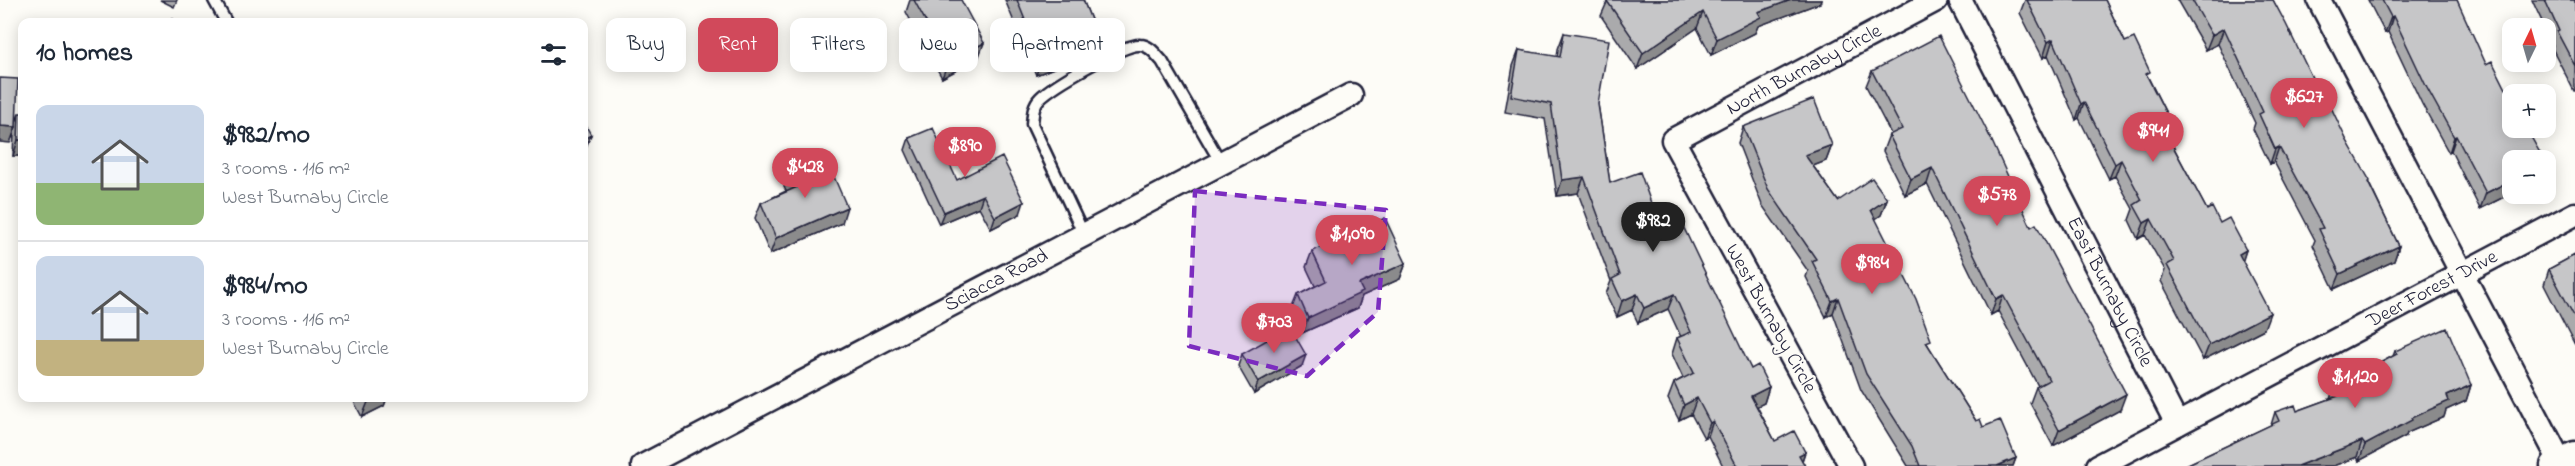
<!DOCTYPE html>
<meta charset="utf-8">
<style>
:root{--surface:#fff;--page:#f2f2f3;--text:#1f2937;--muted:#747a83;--line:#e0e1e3;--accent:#d1495b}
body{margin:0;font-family:"Indie Flower",sans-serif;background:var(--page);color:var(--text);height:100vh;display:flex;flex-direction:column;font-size:22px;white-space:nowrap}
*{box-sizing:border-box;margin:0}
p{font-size:20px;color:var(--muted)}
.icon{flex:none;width:33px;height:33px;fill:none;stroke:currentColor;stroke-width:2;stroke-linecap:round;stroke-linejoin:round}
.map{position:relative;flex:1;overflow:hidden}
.panel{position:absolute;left:18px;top:18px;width:570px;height:384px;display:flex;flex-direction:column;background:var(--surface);border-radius:12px;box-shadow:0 3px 15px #0003}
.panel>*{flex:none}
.hud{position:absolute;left:606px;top:18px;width:570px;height:54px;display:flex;gap:12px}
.needle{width:39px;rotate:5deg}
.tools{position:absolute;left:2502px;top:18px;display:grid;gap:12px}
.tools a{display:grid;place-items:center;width:54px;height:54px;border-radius:12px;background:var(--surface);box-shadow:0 3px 15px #0003;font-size:30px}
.price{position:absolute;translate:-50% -51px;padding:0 14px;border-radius:21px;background:var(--accent);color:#fff;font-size:20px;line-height:39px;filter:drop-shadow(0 2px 3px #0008)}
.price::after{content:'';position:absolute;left:50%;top:36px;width:18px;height:14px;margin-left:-9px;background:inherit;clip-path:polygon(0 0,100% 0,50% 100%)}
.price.selected{background:#222;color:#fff}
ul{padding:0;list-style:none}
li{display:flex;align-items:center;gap:18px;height:150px;padding:0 18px}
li+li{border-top:2px solid var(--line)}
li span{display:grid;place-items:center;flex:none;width:168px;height:120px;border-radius:12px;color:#555}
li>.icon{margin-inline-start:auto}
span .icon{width:72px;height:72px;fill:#fffc;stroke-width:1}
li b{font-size:26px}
h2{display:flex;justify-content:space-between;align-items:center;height:72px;padding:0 18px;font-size:26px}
.chip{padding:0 21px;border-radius:12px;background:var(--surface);box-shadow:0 3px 15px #0003;font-size:21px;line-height:54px}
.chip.selected{background:var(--accent);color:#fff}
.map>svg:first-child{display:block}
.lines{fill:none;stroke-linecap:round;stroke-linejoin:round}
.service-casing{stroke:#22223b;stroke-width:15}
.minor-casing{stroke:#22223b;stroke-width:27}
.tertiary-casing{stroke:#22223b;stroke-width:33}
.service{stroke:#fdfcf7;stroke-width:10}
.minor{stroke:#fdfcf7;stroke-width:22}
.tertiary{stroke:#fdfcf7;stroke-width:28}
.wall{fill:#aaaaac;stroke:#22223b;stroke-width:1.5}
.shaded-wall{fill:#8b8b8c;stroke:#22223b;stroke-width:1.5}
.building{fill:#c6c6c8;stroke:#22223b;stroke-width:1.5}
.marked{fill:#7b2cbf;fill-opacity:0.2;stroke:#7b2cbf;stroke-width:4.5;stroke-dasharray:12 8;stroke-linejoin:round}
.labels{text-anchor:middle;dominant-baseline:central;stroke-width:5;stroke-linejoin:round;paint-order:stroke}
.street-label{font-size:20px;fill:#22223b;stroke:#fdfcf7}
</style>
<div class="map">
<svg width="2575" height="466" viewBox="0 0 2575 466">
<rect width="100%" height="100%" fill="#fdfcf7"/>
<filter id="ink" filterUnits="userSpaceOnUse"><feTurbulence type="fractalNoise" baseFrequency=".0167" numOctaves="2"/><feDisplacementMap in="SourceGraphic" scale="12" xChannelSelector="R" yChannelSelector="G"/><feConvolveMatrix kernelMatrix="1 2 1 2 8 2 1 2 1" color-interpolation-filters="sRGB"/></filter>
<g filter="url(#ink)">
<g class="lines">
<defs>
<path id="service" d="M214 0 226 22
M1084 235 1032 124C1033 114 1033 105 1040 98 1053 85 1123 44 1140 45 1150 45 1156 55 1162 61L1221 163"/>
<g id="minor">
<path id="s1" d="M1960 0 2177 424"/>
<path d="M2319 0 2561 463"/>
<path id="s2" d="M643 466 1351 95"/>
<path id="s3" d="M1851 466 1673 140 1936 0"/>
<path id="s4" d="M2098 466 2575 214"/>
</g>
<path id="tertiary" d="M2555 466 2575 456"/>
</defs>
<!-- service casing -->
<use href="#service" class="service-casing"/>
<!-- minor casing -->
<use href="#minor" class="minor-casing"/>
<!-- tertiary casing -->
<use href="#tertiary" class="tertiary-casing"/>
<!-- service -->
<use href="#service" class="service"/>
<!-- minor -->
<use href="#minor" class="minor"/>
<!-- tertiary -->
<use href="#tertiary" class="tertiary"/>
</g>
<!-- wall -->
<path class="wall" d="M160 0H177L174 7Z
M910 0H961L978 59 942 78 906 12Z
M1005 0H1083L1098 37 1092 53 1036 75Z
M1608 0H1821L1820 3 1758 26 1755 33 1711 55 1697 28 1637 69 1601 16Z
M2025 0H2105L2125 42 2148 77 2176 133 2172 144 2207 210 2246 250 2242 261 2264 329 2203 360 2161 281 2165 270 2145 235 2138 239 2129 220 2133 209 2115 176 2109 179 2079 118 2076 120 2048 55 2043 58 2020 13Z
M2177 0H2273L2316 86 2346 139 2369 183 2399 246 2394 261 2334 289 2313 245 2315 240 2274 162 2270 164 2253 129 2255 123 2218 44 2206 50Z
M2368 0H2457L2512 160V193L2480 209 2451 151 2449 153 2422 104 2388 32 2385 33Z
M2532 0H2575V91H2574L2552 48 2553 45Z
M1564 33 1598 104 1610 183 1662 234 1751 369 1769 387 1764 403 1757 406 1775 441 1805 452 1802 461 1805 466H1723L1708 436 1704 438 1691 414 1679 420 1668 399 1674 383 1683 378 1672 354 1677 338 1681 337 1668 309 1638 323 1632 310 1617 317 1606 294 1611 281 1578 193 1557 196 1545 119 1505 112 1513 66 1519 50 1557 57 1558 49Z
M1872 71 2031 227 2120 410 2053 446 2030 403 2036 387 2038 386 1998 311 1991 315 1927 184 1905 195 1883 151 1889 135 1891 134 1866 86Z
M19 113 22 156H13L14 132 10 143Z
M1743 127 1832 145 1826 161 1813 166 1838 201 1887 199 1881 215 1875 219 1929 347 1976 421 2016 458 2013 466H1908L1861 390 1833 313 1826 317 1806 277 1808 271 1762 205 1738 143Z
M909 138 957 180 1020 214 991 229 979 207 939 224 905 150Z
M790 171 842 223 770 254 755 218 761 203 786 191 784 187Z
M1312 251 1406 263 1400 279 1362 296 1358 308 1302 333 1292 310 1298 295 1315 286 1306 267Z
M2575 255V345L2544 285 2549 269Z
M2395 351 2471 385 2466 401 2446 410 2444 417 2407 433 2406 436 2359 461 2357 457 2333 466H2184L2271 425 2275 412 2297 411 2330 399 2334 388 2393 356Z
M1242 354 1302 366 1254 394 1238 366Z
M352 398H387L384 406 362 417Z"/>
<!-- shaded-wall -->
<path class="shaded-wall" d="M1791 0H1821L1820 3 1758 26 1755 33 1711 55 1717 39 1758 12Z
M1703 12 1697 28 1637 69 1643 53Z
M2393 16 2388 32 2385 33 2391 17Z
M2224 28 2218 44 2206 50 2212 35Z
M1098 37 1092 53 1036 75 1041 60Z
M2053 39 2048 55 2043 58 2048 42Z
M984 43 978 59 942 78 948 62Z
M2084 102 2079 118 2076 120 2081 104Z
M0 126 16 127 10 143 0 142Z
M2176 133 2170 149 2168 137Z
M591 135 585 150 584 152V139Z
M2456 136 2451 151 2449 153 2454 137Z
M18 140H22V156H13Z
M1832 145 1826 161 1800 171 1805 155Z
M2279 147 2274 162 2270 164 2275 149Z
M2121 160 2115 176 2109 179 2115 164Z
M1932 168 1927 184 1905 195 1911 179Z
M1584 177 1578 193 1557 196 1562 180Z
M2512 180V193L2480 209 2486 193Z
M983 195 979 207 939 224 944 212Z
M1887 199 1881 215 1865 226 1871 210Z
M1024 202 1020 214 991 229 995 217Z
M847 207 842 223 770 254 776 238Z
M2151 219 2145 235 2138 239 2144 223Z
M2399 246 2394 261 2334 289 2340 274Z
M2246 250 2241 266 2239 254Z
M1406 263 1400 279 1362 296 1358 308 1302 333 1308 318 1359 284Z
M1637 294 1632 310 1617 317 1622 301Z
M1674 294 1668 309 1638 323 1644 308Z
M2003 295 1998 311 1991 315 1996 299Z
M1838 298 1833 313 1826 317 1832 301Z
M2270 313 2264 329 2203 360 2209 345Z
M1306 355 1302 366 1254 394 1258 382Z
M2471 385 2466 401 2446 410 2444 417 2407 433 2406 436 2359 461 2365 445 2447 396Z
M1769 387 1764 403 1746 412 1751 396Z
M2126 394 2120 410 2053 446 2059 430Z
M376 398H387L384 406 362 417 368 402Z
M1697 398 1691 414 1679 420 1684 405Z
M1713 421 1708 436 1704 438 1710 423Z
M2362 441 2357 457 2333 466H2297Z
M1805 452 1800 466 1799 455Z
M2016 458 2013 466H1997Z"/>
<!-- building -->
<path class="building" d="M914 0H961L984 43 948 62Z
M1017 0H1083L1098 37 1041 60Z
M1608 0H1791L1758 12 1761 17 1717 39 1703 12 1643 53 1607 1Z
M2027 0H2105L2125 42 2134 38 2150 72 2146 74 2176 133 2168 137 2207 210 2212 207 2220 223 2229 218 2246 250 2239 254 2270 313 2209 345 2167 265 2174 261 2151 219 2144 223 2134 205 2142 200 2121 160 2115 164 2084 102 2081 104 2053 39 2048 42Z
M2192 0H2273L2286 24 2316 86 2320 84 2346 139 2370 181 2368 182 2399 246 2340 274 2319 229 2323 228 2279 147 2275 149 2259 114 2263 112 2224 28 2212 35Z
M2382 0H2457L2486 64 2492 61 2512 101V128H2526L2544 160H2512V180L2486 193 2456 136 2454 137 2427 88 2393 16 2391 17Z
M2545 0H2575V66L2557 32 2559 31Z
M173 19 174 22H160Z
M1564 33 1609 40 1598 104 1610 183 1640 172 1662 234 1682 224 1751 369 1758 365 1769 387 1751 396 1775 441 1794 431 1805 452 1799 455 1805 466H1737L1713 421 1710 423 1697 398 1684 405 1674 383 1694 373 1677 338 1691 332 1674 294 1644 308 1637 294 1622 301 1612 279 1620 275 1584 177 1562 180 1551 104 1511 96 1519 50 1560 57Z
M1939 36 1991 139 2031 227 2036 224 2126 394 2059 430 2036 387 2049 380 2003 295 1996 299 1932 168 1911 179 1889 135 1902 129 1872 71Z
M0 78 18 79 16 127 0 126Z
M1814 99 1832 145 1805 155 1838 201 1872 178 1887 199 1871 210 1916 299 1931 340 1926 342 1976 421 1980 419 1983 427 2000 420 2016 458 1997 466H1920L1912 446 1866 374 1838 298 1832 301 1812 261 1816 259 1768 189 1743 127Z
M19 113H22V140H18Z
M584 122 591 135 584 139Z
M933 128 957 180 1002 157 1024 202 995 217 983 195 944 212 909 138Z
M825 156 847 207 776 238 761 203 797 187 790 171Z
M1385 218 1406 263 1359 284 1363 292 1308 318 1298 295 1326 281 1312 251Z
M2575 255V318L2549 269Z
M1290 327 1306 355 1258 382 1242 354Z
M2447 328 2471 385 2447 396 2449 401 2411 418 2412 420 2365 445 2362 441 2297 466H2184L2279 421 2275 412 2295 405 2297 411 2338 396 2334 388 2397 354 2395 351Z
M366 398H376L368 402Z"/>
</g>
<!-- marked area -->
<path class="marked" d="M1195 191 1386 210 1378 312 1307 376 1189 346Z"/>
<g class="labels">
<!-- street labels -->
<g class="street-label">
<text stroke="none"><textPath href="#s3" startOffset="520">North Burnaby Circle</textPath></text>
<text stroke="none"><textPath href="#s2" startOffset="399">Sciacca Road</textPath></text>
<text stroke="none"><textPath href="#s4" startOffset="378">Deer Forest Drive</textPath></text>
<text stroke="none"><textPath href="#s1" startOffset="328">East Burnaby Circle</textPath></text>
<text transform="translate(1770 319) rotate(61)">West Burnaby Circle</text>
</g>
</g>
</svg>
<div class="tools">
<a><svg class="needle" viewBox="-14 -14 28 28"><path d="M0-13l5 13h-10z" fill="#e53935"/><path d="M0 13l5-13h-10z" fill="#747a83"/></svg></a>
<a>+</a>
<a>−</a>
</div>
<b class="price" style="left:2304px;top:129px">$627</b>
<b class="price" style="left:2153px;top:163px">$941</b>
<b class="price" style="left:965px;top:178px">$890</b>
<b class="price" style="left:805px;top:199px">$428</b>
<b class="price" style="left:1997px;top:227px">$578</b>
<b class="price selected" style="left:1653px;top:253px">$982</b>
<b class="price" style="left:1352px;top:266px">$1,090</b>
<b class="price" style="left:1872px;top:295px">$984</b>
<b class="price" style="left:1274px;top:354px">$703</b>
<b class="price" style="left:2355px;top:409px">$1,120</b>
<div class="hud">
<a class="chip">Buy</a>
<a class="chip selected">Rent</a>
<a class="chip">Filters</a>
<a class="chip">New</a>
<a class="chip">Apartment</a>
</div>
<section class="panel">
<h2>10 homes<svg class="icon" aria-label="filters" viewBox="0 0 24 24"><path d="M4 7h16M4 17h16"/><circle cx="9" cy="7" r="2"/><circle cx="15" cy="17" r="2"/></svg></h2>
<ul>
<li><span style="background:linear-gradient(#c9d6e8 65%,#8fb573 0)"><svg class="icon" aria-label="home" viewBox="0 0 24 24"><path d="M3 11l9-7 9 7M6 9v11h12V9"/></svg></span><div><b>$982/mo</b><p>3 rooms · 116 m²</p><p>West Burnaby Circle</p></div></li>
<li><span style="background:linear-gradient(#c9d6e8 70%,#c2b280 0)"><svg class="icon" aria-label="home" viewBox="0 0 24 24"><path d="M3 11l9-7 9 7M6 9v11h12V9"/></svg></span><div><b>$984/mo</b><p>3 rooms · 116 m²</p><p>West Burnaby Circle</p></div></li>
</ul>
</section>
</div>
